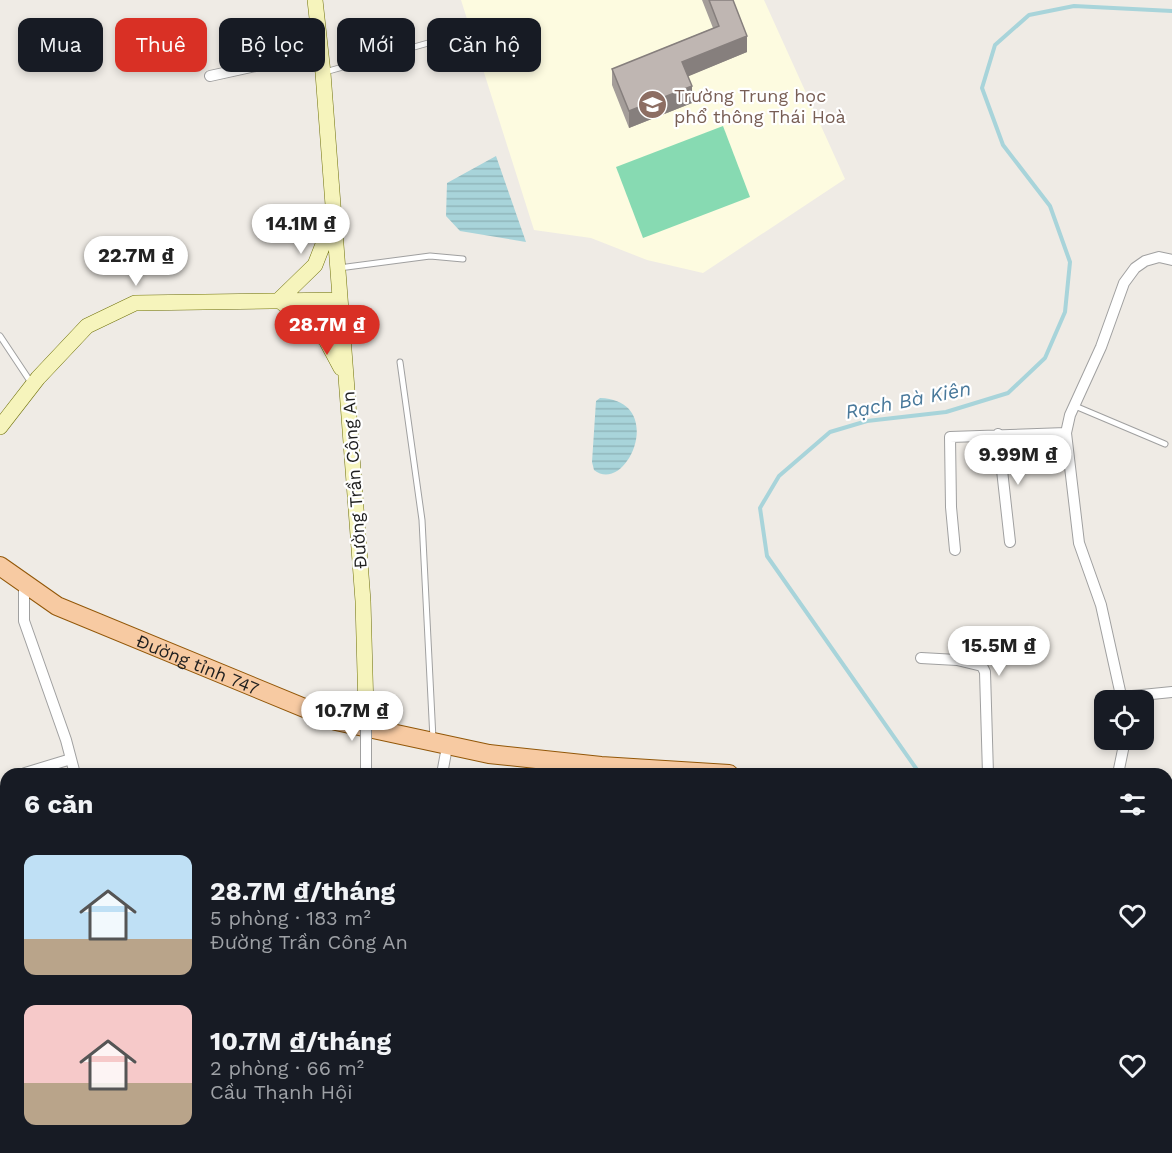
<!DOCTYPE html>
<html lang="vi">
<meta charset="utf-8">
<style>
:root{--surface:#171b24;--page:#242831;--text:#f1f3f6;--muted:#9ea1a6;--accent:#d93025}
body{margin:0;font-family:"Work Sans",sans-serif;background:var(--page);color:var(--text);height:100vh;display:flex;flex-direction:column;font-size:22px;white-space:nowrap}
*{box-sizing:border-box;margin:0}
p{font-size:20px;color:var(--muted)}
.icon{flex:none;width:33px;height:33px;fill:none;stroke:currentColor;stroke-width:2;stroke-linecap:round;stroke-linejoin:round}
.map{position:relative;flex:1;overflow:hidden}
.details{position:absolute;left:0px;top:768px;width:1173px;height:386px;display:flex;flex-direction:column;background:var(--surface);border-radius:18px 18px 0 0;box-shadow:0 3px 9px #0003}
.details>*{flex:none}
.banner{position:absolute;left:18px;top:18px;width:600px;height:54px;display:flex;gap:12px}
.fabs{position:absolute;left:1094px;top:690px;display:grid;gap:12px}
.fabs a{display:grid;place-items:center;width:60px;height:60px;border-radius:12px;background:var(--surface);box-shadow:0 3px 9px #0003;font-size:30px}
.price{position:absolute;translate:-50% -51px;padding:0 14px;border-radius:21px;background:#fff;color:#222;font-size:20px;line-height:39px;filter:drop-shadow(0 2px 3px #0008)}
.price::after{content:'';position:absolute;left:50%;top:36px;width:18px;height:14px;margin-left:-9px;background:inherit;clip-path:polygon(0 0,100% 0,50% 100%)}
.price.current{background:var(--accent);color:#fff}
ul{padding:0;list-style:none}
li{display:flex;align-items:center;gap:18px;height:150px;padding:0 24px}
li span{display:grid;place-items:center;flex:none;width:168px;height:120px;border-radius:12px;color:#555}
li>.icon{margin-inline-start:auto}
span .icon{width:72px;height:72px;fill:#fffc;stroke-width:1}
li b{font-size:26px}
h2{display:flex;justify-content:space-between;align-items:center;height:72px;padding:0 24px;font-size:26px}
.pill{padding:0 21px;border-radius:12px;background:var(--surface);box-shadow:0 3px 9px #0003;font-size:21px;line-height:54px}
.pill.current{background:var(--accent);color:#fff}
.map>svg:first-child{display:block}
.education{fill:#fdfbe0}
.pitch{fill:#87dab2}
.water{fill:url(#water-rules)}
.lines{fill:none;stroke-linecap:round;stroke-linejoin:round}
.stream{stroke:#a8d4da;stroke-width:4}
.lane-casing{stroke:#a0a0a0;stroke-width:7}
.street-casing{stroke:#a0a0a0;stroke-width:12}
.secondary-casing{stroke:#6f710a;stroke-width:16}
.primary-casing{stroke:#925708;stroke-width:20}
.lane{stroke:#fff;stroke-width:5}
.street{stroke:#fff;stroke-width:10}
.secondary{stroke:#f6f4bc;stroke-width:15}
.primary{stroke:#f7caa2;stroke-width:18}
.street-bridge-casing{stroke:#a0a0a0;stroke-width:12;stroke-linecap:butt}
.street-bridge{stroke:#fff;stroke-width:10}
.wall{fill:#a49d99}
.shaded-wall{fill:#867f7d}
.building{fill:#bfb6b2;stroke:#867f7d;stroke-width:1.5}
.labels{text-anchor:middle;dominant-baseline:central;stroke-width:4.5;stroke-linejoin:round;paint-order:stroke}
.education-label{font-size:18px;fill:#785e54;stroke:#fff;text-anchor:start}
.street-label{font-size:18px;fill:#1f1f1f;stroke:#fff}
.water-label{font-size:20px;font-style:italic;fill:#49799b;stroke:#fff}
</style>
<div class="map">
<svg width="1172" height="1153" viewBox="0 0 1172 1153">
<defs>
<pattern id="water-rules" width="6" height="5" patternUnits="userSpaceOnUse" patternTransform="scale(1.5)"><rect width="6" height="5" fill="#a8d4da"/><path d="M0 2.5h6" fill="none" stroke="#90b6bb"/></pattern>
</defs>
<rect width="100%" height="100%" fill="#efebe5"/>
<!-- education -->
<path class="education" d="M461 0H764L845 179 703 273 647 260 591 238 534 230Z"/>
<!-- pitch -->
<path class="pitch" d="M723 126 750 197 643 238 616 167Z"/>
<!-- water -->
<path class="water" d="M496 156 526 242 460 231 446 216 447 183Z
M600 398C668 400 627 496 594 470L592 462 596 401Z
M59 1148H733L737 1153H56Z"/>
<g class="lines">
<!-- stream -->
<path class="stream" d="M920 774 767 556 760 508 779 476 830 432 867 421 946 412 1008 393 1045 358 1065 312 1070 262 1050 206 1003 145 982 88 995 45 1029 15 1074 6 1172 11"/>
<defs>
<path id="lane" d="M325 72 471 31
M339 268 430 256 463 259
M0 336 32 384
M400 362 422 520 433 739
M1075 406 1165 444"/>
<path id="street" d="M210 76 320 52
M998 434 1010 542
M955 550 951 507 950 437 1066 433
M24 582V621L66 740 75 774
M921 658 957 660 982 666 985 672 988 774
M1122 697 1172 692
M1122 700 1101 605 1079 543 1066 433 1070 415 1101 347 1124 283 1135 268 1145 261 1159 257 1172 260
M25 773 71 759
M442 774 447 747
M1118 774 1125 740
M1167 900H1172
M1167 942 1172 939
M1167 1016 1172 1012
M0 1047 6 1045
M367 1148V1153
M1078 1148 1083 1153
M1001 1153 1008 1148"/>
<path id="secondary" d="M315 0 323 73 363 601 366 710
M331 224 315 265 279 300 326 340 341 368
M0 427 38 378 87 326 135 303 339 300"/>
<g id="primary">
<path id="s1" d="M0 566 57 606 336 721 489 754 601 766 729 774"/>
<path d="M1167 833 1172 836"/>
</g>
</defs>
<!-- lane casing -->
<use href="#lane" class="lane-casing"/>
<!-- street casing -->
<use href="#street" class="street-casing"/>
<!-- secondary casing -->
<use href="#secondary" class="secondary-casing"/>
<!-- primary casing -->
<use href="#primary" class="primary-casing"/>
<!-- lane -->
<use href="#lane" class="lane"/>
<!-- street -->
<use href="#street" class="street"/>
<!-- secondary -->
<use href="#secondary" class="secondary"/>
<!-- primary -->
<use href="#primary" class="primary"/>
<defs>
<path id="street-bridge" d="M366 710V774"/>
</defs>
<!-- street-bridge casing -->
<use href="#street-bridge" class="street-bridge-casing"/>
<!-- street-bridge -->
<use href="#street-bridge" class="street-bridge"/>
</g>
<!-- wall -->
<path class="wall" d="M702 0H733L747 52 688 76 692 103 629 128 612 85V69L713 28Z"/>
<!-- shaded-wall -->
<path class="shaded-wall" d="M747 36V52L682 79V62Z
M692 86V103L629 128V111Z"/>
<!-- building -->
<path class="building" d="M709 0H733L747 36 682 62 692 86 629 111 612 69 719 26Z
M812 1148H848L855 1149V1153H811Z"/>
<!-- icons -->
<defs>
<symbol id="school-disc" viewBox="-11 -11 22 22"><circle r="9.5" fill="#8d6e63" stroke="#fff"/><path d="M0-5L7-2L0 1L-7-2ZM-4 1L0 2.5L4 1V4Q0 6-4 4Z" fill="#fff"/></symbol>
</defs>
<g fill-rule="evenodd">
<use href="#school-disc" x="636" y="88" width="33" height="33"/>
</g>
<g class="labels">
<!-- education labels -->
<g class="education-label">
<text x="674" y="95">Trường Trung học<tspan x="674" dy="21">phổ thông Thái Hoà</tspan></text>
</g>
<!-- street labels -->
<g class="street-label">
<text transform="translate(354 480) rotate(-94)">Đường Trần Công An</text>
<text stroke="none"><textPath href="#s1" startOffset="222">Đường tỉnh 747</textPath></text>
</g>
<!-- water labels -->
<g class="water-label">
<text transform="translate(908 400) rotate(-11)">Rạch Bà Kiên</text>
</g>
</g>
</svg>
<div class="fabs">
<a><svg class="icon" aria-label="locate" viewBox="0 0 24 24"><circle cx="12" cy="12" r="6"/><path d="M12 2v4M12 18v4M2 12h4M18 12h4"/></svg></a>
</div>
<b class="price" style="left:301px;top:255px">14.1M ₫</b>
<b class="price" style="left:136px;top:287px">22.7M ₫</b>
<b class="price current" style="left:327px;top:356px">28.7M ₫</b>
<b class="price" style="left:1018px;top:486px">9.99M ₫</b>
<b class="price" style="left:999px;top:677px">15.5M ₫</b>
<b class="price" style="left:352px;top:742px">10.7M ₫</b>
<div class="banner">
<a class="pill">Mua</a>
<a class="pill current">Thuê</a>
<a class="pill">Bộ lọc</a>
<a class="pill">Mới</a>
<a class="pill">Căn hộ</a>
</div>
<section class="details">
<h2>6 căn<svg class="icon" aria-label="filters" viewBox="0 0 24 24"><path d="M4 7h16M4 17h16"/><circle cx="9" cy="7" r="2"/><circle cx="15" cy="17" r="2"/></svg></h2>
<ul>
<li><span style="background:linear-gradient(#bfe0f5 70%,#b9a48a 0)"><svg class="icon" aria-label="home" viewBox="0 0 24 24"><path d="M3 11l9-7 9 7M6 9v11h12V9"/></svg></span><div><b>28.7M ₫/tháng</b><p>5 phòng · 183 m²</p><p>Đường Trần Công An</p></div><svg class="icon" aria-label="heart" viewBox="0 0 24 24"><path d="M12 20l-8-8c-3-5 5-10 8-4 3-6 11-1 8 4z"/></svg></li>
<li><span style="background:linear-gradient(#f6c9c9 65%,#b9a48a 0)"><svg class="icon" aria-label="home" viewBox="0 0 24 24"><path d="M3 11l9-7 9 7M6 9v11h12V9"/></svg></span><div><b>10.7M ₫/tháng</b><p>2 phòng · 66 m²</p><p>Cầu Thạnh Hội</p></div><svg class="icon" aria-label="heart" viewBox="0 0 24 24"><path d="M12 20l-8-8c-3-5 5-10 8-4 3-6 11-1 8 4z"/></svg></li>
</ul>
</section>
</div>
